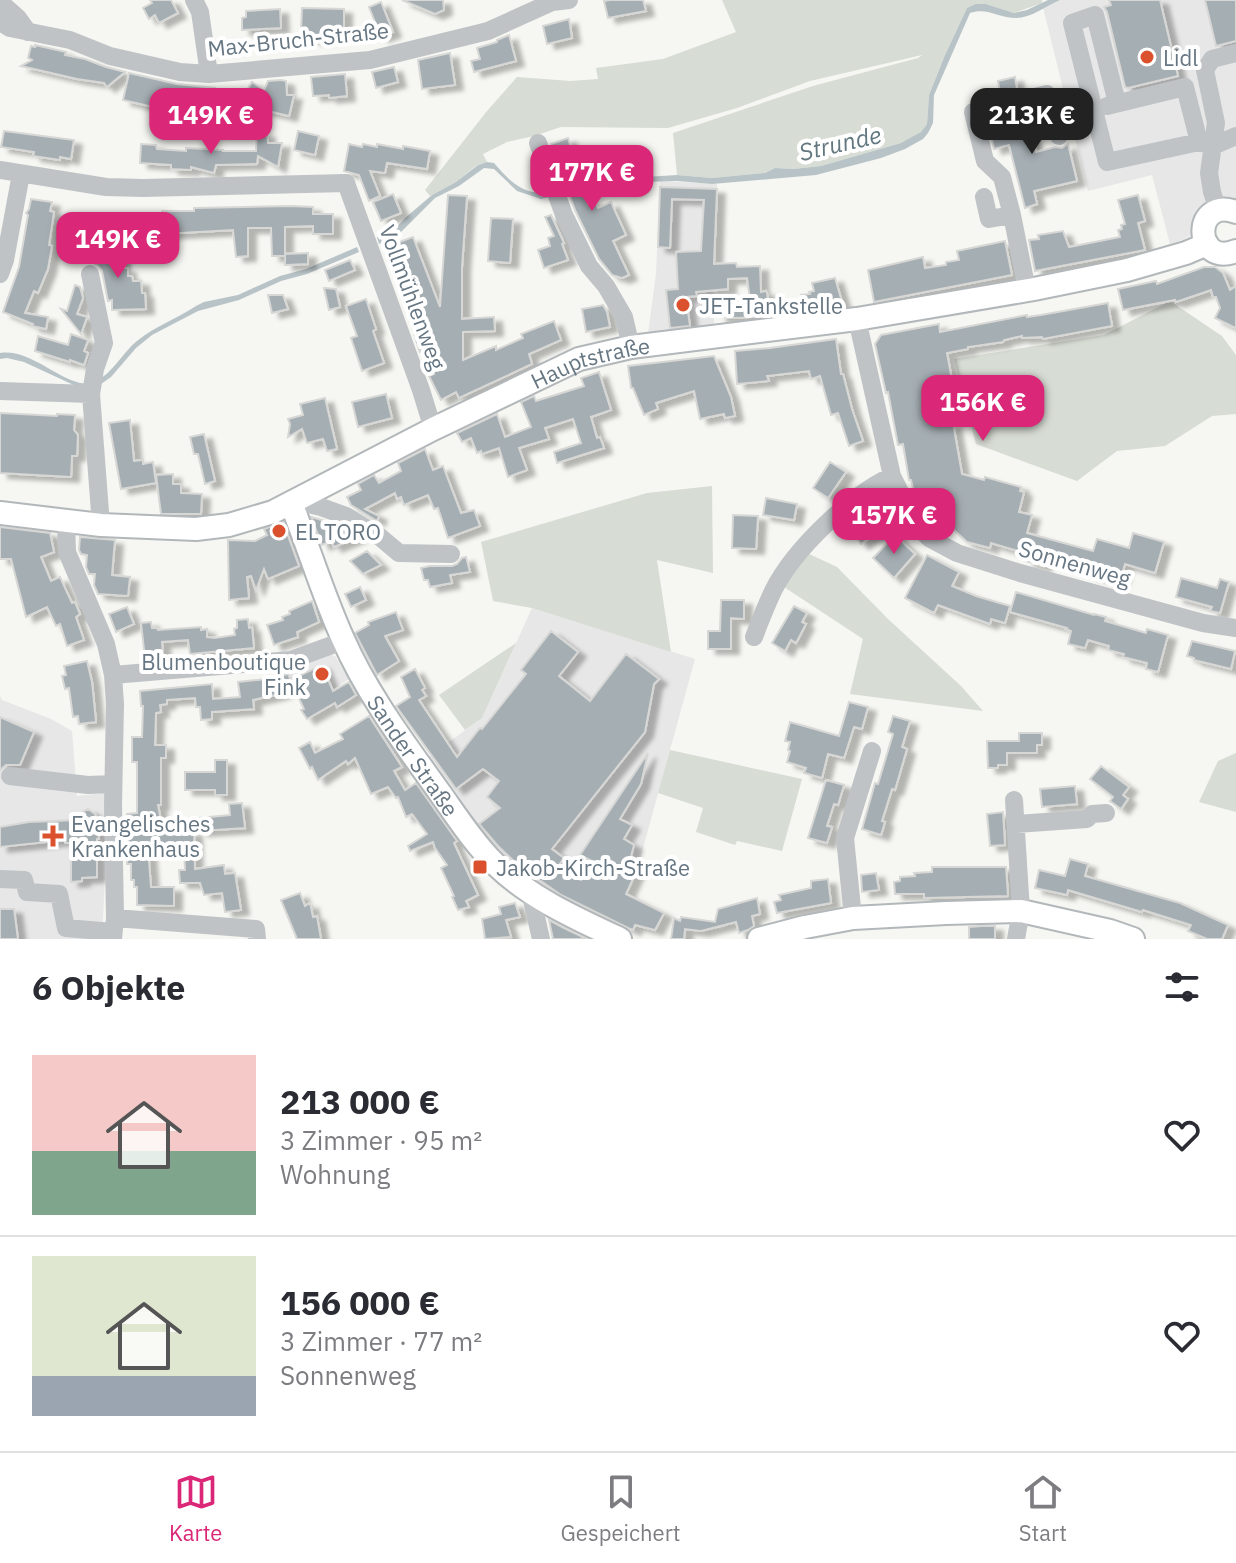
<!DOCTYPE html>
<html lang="de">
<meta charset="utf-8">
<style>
:root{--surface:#fff;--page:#f2f2f3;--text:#2b2b33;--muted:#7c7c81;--line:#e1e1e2;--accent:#db2777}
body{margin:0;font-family:"IBM Plex Sans",sans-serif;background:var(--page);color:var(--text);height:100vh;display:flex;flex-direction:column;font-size:30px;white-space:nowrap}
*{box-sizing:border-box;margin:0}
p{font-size:26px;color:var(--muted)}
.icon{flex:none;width:44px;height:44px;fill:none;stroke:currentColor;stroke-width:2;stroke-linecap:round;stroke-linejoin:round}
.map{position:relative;height:939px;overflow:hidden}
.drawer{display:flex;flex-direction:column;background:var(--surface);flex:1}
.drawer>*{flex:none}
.price{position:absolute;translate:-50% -68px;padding:0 18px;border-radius:16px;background:var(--accent);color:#fff;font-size:26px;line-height:52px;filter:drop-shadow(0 2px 4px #0008)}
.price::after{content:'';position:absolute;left:50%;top:48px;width:24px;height:18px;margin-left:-12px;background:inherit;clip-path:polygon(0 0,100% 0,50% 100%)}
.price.active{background:#222;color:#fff}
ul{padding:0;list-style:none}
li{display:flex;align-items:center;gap:24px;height:200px;padding:0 32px}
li+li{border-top:2px solid var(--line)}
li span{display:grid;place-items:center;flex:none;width:224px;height:160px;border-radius:0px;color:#555}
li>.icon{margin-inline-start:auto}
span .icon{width:96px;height:96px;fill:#fffc;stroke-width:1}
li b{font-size:34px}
h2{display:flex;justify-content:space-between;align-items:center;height:96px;padding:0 32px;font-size:34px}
.tabs{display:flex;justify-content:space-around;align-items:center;height:112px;border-top:2px solid var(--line);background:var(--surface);font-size:22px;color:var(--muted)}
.tabs a{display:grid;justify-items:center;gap:4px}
.tabs .active{color:var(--accent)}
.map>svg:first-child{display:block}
.built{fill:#e6e7e6}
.green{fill:#d7dcd4}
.water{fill:#b8c3c7}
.building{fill:#a5aeb3;stroke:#d7d7d5;stroke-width:2;filter:url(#shadow)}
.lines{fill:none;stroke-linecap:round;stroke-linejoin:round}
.major-casing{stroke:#b2b7ba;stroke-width:26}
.minor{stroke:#bfc3c6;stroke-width:18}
.major{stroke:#fff;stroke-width:22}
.poi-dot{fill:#db512d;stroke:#fff;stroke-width:3}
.labels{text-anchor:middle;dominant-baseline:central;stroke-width:8;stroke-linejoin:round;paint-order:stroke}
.street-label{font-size:22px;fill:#667682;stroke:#fff}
.poi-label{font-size:22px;fill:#667682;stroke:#fff;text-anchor:start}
.water-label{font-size:24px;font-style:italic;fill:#62777f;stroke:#fff}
</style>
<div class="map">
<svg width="1236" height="939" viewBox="0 0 1236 939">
<defs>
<filter id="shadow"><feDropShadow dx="8" dy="5" stdDeviation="2" flood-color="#0004"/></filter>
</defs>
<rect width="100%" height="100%" fill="#f6f6f2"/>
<!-- built -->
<path class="built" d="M1060 0H1236V210L1182 240 1170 244 1152 175 1088 191 1043 7Z
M660 181 717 184 713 269 714 325 648 334 656 274Z
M532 608 695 659 637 870 613 921 576 906 542 886 500 853 427 758 482 718Z
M326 654 335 656 349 679 304 708 286 670Z
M0 696 2 700 51 719 72 731 77 796 105 793V876L102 939H0Z"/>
<!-- green -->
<path class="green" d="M722 0H1042V3L1014 13 986 4 967 8 945 55 929 95 927 124 921 132 912 138 901 143 821 166 793 169 775 168 765 173 712 178 677 175 673 133 813 86 918 58 922 55 810 81 737 108 668 128 561 127 534 136 507 142 483 154 487 162 477 165 456 182 430 196 425 190 487 111 517 77 570 81 598 79 596 68 663 59 736 32Z
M1170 301 1222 336 1236 355V414L1212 416 1165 446 1117 451 1077 481 976 444 954 359 1104 335Z
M712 486 713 573 657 560 671 652 532 608 493 601 481 542 647 493Z
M807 553 837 567 888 619 961 686 983 711 850 694 863 639 784 587Z
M516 643 482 718 465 730 439 695Z
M670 750 802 779 782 851 737 841 735 845 696 832 703 808 658 793Z
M1236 753V812L1199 802 1218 761Z"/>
<!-- water -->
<path class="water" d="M1048 0H1060C1046 6 1031 18 1016 18 999 18 987 7 970 13L934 95 933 123 928 133 923 139 905 149 881 158 816 175 712 184 677 181 612 183 541 199 517 191 494 169 484 168 459 186 435 198 399 234 379 244 377 237 396 228 405 218 432 195 456 182 478 165 487 162 494 163C508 179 520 193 542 193L613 179 677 175 712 178 765 173 775 168 793 169 821 166 901 143 921 132 927 124 929 95 945 55 967 8 976 4H986L1014 13 1027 10Z
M357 247 359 252 307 274 281 281 239 300 198 311 152 335 136 348 111 377 94 389 78 387 24 362 7 358 0 359V353C29 349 54 377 80 383 106 388 120 354 137 341 155 326 177 319 196 306L204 302 238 295 280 276 306 269Z"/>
<!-- building -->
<path class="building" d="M150 0H171L178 13 159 23 155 15 149 19 143 8 152 3Z
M402 0H443L444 10 435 14Z
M610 0H643L646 11 608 18 604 1Z
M1109 0H1160L1178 76 1128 88 1125 87 1107 12 1104 7 1111 5Z
M1205 0H1236V41L1216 46Z
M381 2 393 32 381 37 369 7Z
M302 8 344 9V31H325V39L308 38V31L301 30Z
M280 9 281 28 242 30V18L246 17V11Z
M569 19 572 38 547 44 543 26Z
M509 35 516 61 474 72 471 61 480 59 477 48 497 42V40Z
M35 45 66 52 65 55 85 59 106 67 125 72 107 87 104 83 77 79 21 66 32 60 28 58 31 46 35 47Z
M450 53 455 85 422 89 418 60Z
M394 67 398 82 376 88 372 72Z
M129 73 177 84 215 88 211 116 166 110 123 100Z
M345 74 347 96 329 98V95L313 96 311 77Z
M1015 77 1017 89 1000 93 998 81Z
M281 80 286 81 287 95H294L289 116 259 109 255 119 238 112 241 100 252 82 264 90 268 81Z
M1039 109 1042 120 1029 124 1036 152 1055 147 1062 148 1068 144 1077 181 1034 191 1037 204 1025 208 1009 145 994 149 988 122Z
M4 131 74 140 71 159 60 157V160L33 156 34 152 1 147Z
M298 131 319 136 315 155 294 150Z
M257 133H267L268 143H282L278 167 258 156 257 164 216 165 214 173 191 167V170L171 169V165L140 163 141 144 156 145 157 149 186 151V148L223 150V151H256Z
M568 138 588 204 594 201 598 208 611 202 626 235 613 241 629 275 622 278 612 275 599 259 575 210 551 144Z
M349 144 362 147 363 144 377 147V144L403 149V146L430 151 427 169 387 163 385 173 370 171 380 196 369 201 359 175 344 171Z
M660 187 717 189 714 264 736 263 737 267 760 266 761 292 766 291 767 293 770 315 739 318 719 317V299H750L747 278 728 279V289L696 292 697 296 686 297 690 326 670 328 666 290 678 289 676 252 701 251 704 200 672 199 670 248 658 247Z
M393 194 401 213 381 221 373 202Z
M448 195 467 196 462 267V319L494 317 495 331 463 332V360L496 346V350L523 338 521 334 554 321 561 340 529 354 532 364 459 398 456 392 441 400 429 376 434 374 427 350 420 352 415 337 402 289 407 287 391 245 413 237 440 307Z
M1138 195 1145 221 1138 223 1145 250 1035 271 1029 240 1039 239 1038 235 1063 231 1069 247 1120 237 1118 230 1122 229 1121 225 1125 224 1118 200Z
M31 199 52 202 50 211 54 212 49 245 52 246 48 269 38 293 34 291 25 313 48 317 46 329 32 326 33 324 3 312 19 267 28 215 26 213 29 209Z
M291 206 313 207V214H333V234H313V226L285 227V254L308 253V264L285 265V256H272L271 228H248V256L236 257 233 230 163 234 162 211H194V208Z
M551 215 564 243 562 244 568 260 544 268 538 250 550 246 548 238 554 236 545 217Z
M491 218 513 219 510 263 488 261Z
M1005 241 1012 275 874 302 868 270 923 257 925 268 946 265V262L959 260 957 251Z
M92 244H109V249H117V255H122V268H128V276H132L133 281H141L142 293H145L146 309 112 310V300L108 301 102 271 98 266 92 262Z
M350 260 355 270 329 281 325 270Z
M1204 267H1215L1223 273 1230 290 1236 286V328L1215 318 1220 308 1216 297H1213L1211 290 1176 302 1175 300 1123 310 1118 289 1156 281 1157 284Z
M835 278 843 305 804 312 801 295 810 294 809 292 814 291 812 283Z
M75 285 80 287 83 298 77 314 87 317 81 334 61 309 67 311Z
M324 288 336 289 340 307 329 310Z
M268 295H283L288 309 272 313Z
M366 299 376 329 373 331 384 363 362 371 351 338 357 336 346 306Z
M1108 303 1112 326 1043 339 1042 337 1022 338V336L1004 340 1003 342 968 347V349L947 353 952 380 940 382 941 386H937L944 425 953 423 962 474 984 480 985 477 1021 487 1020 491 1024 492 1019 512 1032 515 1027 533 1093 551 1097 539 1129 548 1133 533 1164 542 1155 573 1125 564 1120 582 1088 574V570L1046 557 1043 566 1026 561 1028 554 991 543 990 548 967 542 934 512 931 516 923 508 914 493 911 480H909L903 444 898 445 888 392 886 393 875 344 881 335 939 324 940 332 1027 315V317L1041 315Z
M603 305 607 312 610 327 586 332 582 309Z
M71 334 88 340 84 351 88 353 84 365 70 360V362L35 351 38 336 68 345Z
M836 339 841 374H843L852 409 863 441 849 446 838 413 831 415 820 376 811 379 809 371 767 376 769 381 737 384 735 351 770 348Z
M714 356 731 397 735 416 725 418 724 414 700 419 694 391 656 403 658 409 644 415 633 388H631L628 366Z
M599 372 611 410 591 417 597 438 600 437 604 448 557 463 554 452 581 443 573 419 545 428 549 439 519 448 527 470 508 477 499 448 482 454 481 451 477 453 471 438 462 442 457 433 497 414 505 437 531 427 521 402 534 396 536 401 584 386 581 378Z
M386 394 392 418 358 427 352 402Z
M325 398 337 449 327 451 323 439 307 443 302 429 288 437 290 424 288 419 303 415 300 404Z
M0 413 57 416V414L75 415 74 430 78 435 77 456H72L71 477 0 473Z
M130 420 134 461 143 460V464L153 462 156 483 121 489 109 423Z
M204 434 215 481 205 484 198 454H194L190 437Z
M425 449 433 470 443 466 461 513 474 510 480 526 448 538 438 508 434 509 428 495 404 505 401 497 397 499 395 493 365 509 379 516 377 521 351 505 347 497 361 490 358 484 374 475 379 483 401 471 398 463Z
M830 462 846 472 828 498 813 488Z
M173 474V484H181V493L202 494 201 514H161L156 475Z
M766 498 797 504 794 520 763 515Z
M871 503 887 526 861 544 846 522Z
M733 515 758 516 756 549 732 548Z
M311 517 325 521 328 529 333 524 358 537 334 547 331 541 322 545Z
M283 522 299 566 268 579 264 569 256 590 251 576 247 577 249 598 229 600 228 540 255 541 267 535 264 529Z
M0 527 50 533 54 552 41 557 51 581 60 577 72 603 75 602 80 614 76 617 84 640 67 646 60 624 56 626 47 607 26 617 11 559H0Z
M895 535 915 554 894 578 873 558Z
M80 537 115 540 112 575 130 577 128 596 98 594 94 585 95 574H89L86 567 87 555 81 554 79 550Z
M367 551 381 565 363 574 350 561Z
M927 555 959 572 952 586 976 596 1010 606 1005 623 991 619 990 624 938 605 934 613 905 598Z
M466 557 470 572 450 575 452 583 430 587 428 580H424L421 568 430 566H452L457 564 462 558Z
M1181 578 1217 588 1220 579 1229 582 1220 613 1210 611 1212 607 1176 597Z
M360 587 366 600 351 607 345 594Z
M1016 592 1094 615V614L1106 617 1105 621 1146 633 1147 629 1168 635 1158 672 1146 669 1147 663 1123 657 1124 654 1108 650 1109 646 1088 640 1085 648 1068 644 1071 631 1066 629 1067 628 1010 612Z
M721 600H744V619L731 618V649H708V631H720Z
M312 601 319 622 297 632 298 637 274 645 267 625 283 620 282 617 290 614 289 611Z
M794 606 807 613 802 622 806 624 796 643 791 640 785 651 772 643Z
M127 607 134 624 116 632 109 614Z
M396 612 403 630 385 636 399 661 377 675 355 633 369 625 368 622Z
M248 619 249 628 252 627 254 648 190 654 188 640 162 642 163 657 145 658 141 623 151 622 152 628H157L158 630 201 627V630L207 629V637L215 638 235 635 234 629 237 628V620Z
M551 631 578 652 559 676 590 701 626 654 659 679 654 684 645 732 552 849 564 858 556 869 581 880 590 860 580 855 648 753 641 784 620 819 632 825 624 839 634 845 629 864 637 870 626 894 664 913 655 930 635 925 633 930 628 928 561 895 518 865 498 846 479 824 500 808 487 797 499 781 483 769 456 789 396 706 410 697 401 677 415 669 425 688 422 690 426 696 419 700 457 757 480 728 482 729 526 674 521 670Z
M1192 641 1235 651 1231 669 1194 660V658L1187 656Z
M87 661 92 682 96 722 79 724 78 716 73 717 69 688 65 689 62 676 66 675 64 666Z
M322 665 333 691 349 682 356 695 337 707 335 703 307 719 301 710 304 709 290 680Z
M288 674 294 687 279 694 253 700 254 709 212 712V719L201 720 200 707H196L195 698 167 700V704L160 705 161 712 156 713 155 745H166V758H161V805H158L163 832 194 831 195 869 224 865 225 874 235 873 241 910 225 912 222 893 204 895 200 883H180L179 870H185L184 848H148L151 887H174V906L137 905V887H134V880H131V864H127V814L137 813V762H132V737H142L143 706H141L140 691 212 684 213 699 240 697 238 682 266 679Z
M849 702 868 707 862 729 854 727 844 758 828 754 822 778 804 773 806 768 787 762 790 751 788 750 790 742 785 741 790 722 839 736Z
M369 716 402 767 394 771 405 790 416 783 457 841 454 843 478 895 466 901 469 907 458 910 452 897 454 896 441 868 447 865 435 848 433 842 410 851 408 846 427 834 412 814 406 817 398 797 396 798 388 787 371 794 355 758 348 764 346 761 318 780 312 767 310 769 299 748 310 742 315 753 343 739 340 734Z
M893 716 910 721 902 747 907 749 895 790 892 789 882 821 885 822 881 835 862 829 875 783 878 784 893 734 888 732Z
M0 717 34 732 20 765H6L0 770Z
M1019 733H1042V745H1037V753H1007V765H998V768H988L987 741H1019Z
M215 760H227V795H215V790H185V772H215Z
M1101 766 1129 787 1123 795 1128 799 1121 809 1110 801 1113 797 1090 779Z
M826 780 844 785 838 805 834 804 827 826 832 827 827 843 808 838Z
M1075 786 1077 804 1042 807 1040 789Z
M242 803 245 828 200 831 199 818 230 815 229 804Z
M88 809 95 814 98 827 99 839H97V877L82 878V881L71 882V843H65V840L0 847V827L29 822 78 820 81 813Z
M1003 812 1005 845 990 846 987 814Z
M1070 859 1088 864 1085 876 1180 903 1228 925 1222 939H1207L1188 931 1191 925 1143 910 1142 912 1068 890 1067 895 1035 888 1039 870 1065 876Z
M932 867H1006L1008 896 924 898V894H895L894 882 900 881V877L915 876 914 873 932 872Z
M876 873 879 890 862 892 861 875Z
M828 879 831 903 777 913 774 902 781 900 779 895 811 888V881Z
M300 893 305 906 310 903 313 917 317 916 321 939H297L281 900Z
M757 898 760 914 752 916 754 926 748 930 739 933 736 922 701 931 685 929 684 939H671L674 918 680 921 681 917 715 922 718 909Z
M515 903 520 917 506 920 511 937 485 939 482 919 501 914 499 907Z
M0 909H14L18 939H0Z
M549 920 564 928 587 939H553Z
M982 926H995V939H969V927Z"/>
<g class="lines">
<defs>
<g id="major">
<path d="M1236 212C1192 196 1193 268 1236 251"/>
<path id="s1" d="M291 503C309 548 323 595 343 639 367 694 405 744 440 793 457 817 474 843 495 864 530 898 577 919 620 939"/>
<path id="s2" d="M0 513 101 525 196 529 229 525 273 512 433 429 579 359 631 347 857 319 1034 289 1127 270 1186 253 1207 244"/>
<path d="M759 939 805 927 853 918 946 913 1021 911 1110 931 1133 939"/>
</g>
</defs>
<!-- major casing -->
<use href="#major" class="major-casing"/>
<!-- minor -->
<path class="minor" d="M194 0 200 12 209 74
M0 2 18 18 28 32
M0 22 10 28 70 40 110 56 180 72 209 74 370 60 488 31 552 2 569 0
M1117 103 1095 15 1072 23 1107 162 1199 142 1213 146 1236 136
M1107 106 1185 87 1199 142
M538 143 564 215 589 266 606 286 624 317 631 347
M0 170 106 187 143 188 346 183 421 390 433 429
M984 197 989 219 1012 215
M1218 210 1212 192 1209 173 1216 123 1205 70 1212 59 1236 53
M0 274 5 260 21 174
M90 274 104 343 95 369 91 394 101 525
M1027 290 1012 215 1002 177 985 161 973 112 1047 94 1059 136
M857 319 892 476 917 526 929 538 957 553 1020 573 1203 623 1236 628
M0 391 91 394
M295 501 321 507 346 516 380 537 399 553 451 554
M66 522 67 552 106 644 113 675 115 704 113 806 115 918 113 939
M754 637C760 621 766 606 773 591 794 549 850 496 892 476
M113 675 291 660 343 641
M10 776 88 785 113 784
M1014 800 1021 911 1016 939
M1016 824 1087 819 1092 814 1106 813
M0 879 24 880 27 892 59 894 66 928 113 932
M530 891 541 939
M115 918 256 929 257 939
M853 918 845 838 872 751"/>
<!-- major -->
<use href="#major" class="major"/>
</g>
<!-- markers -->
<g class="poi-dot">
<circle cx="1147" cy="57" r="8"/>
<circle cx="683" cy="305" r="8"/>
<circle cx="279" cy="531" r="8"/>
<circle cx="322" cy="674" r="8"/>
<path d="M49 824h8v8h8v8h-8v8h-8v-8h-8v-8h8z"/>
<rect x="472" y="859" width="16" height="16" rx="4"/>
</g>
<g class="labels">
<!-- street labels -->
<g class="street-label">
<text transform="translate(298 39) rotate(-6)">Max-Bruch-Straße</text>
<text transform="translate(413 297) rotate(70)">Vollmühlenweg</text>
<text stroke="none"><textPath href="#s2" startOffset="628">Hauptstraße</textPath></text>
<text transform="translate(1075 563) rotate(16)">Sonnenweg</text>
<text stroke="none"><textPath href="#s1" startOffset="282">Sander Straße</textPath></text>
</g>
<!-- poi labels -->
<g class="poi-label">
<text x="1163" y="57">Lidl</text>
<text x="699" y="305">JET-Tankstelle</text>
<text x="295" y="531">EL TORO</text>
<text x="306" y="661" text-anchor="end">Blumenboutique<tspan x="306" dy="25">Fink</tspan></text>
<text x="71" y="823">Evangelisches<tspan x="71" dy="25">Krankenhaus</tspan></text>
<text x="496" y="867">Jakob-Kirch-Straße</text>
</g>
<!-- water labels -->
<g class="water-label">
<text transform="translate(840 143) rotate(-13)">Strunde</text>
</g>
</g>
</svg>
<b class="price" style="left:211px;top:156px">149K €</b>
<b class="price active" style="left:1032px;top:156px">213K €</b>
<b class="price" style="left:592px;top:213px">177K €</b>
<b class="price" style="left:118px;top:280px">149K €</b>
<b class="price" style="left:983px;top:443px">156K €</b>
<b class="price" style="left:894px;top:556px">157K €</b>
</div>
<section class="drawer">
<h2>6 Objekte<svg class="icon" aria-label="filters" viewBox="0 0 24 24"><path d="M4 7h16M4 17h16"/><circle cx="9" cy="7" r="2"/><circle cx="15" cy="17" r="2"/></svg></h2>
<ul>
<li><span style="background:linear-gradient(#f6c9c9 60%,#7fa58c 0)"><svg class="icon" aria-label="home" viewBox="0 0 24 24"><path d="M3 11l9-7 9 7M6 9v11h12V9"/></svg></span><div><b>213 000 €</b><p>3 Zimmer · 95 m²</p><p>Wohnung</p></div><svg class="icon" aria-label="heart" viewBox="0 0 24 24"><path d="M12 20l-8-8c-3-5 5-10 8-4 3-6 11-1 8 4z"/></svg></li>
<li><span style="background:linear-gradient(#dfe7d0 75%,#9aa5b1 0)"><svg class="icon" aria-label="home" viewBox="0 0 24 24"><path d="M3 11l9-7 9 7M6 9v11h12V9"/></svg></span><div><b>156 000 €</b><p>3 Zimmer · 77 m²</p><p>Sonnenweg</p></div><svg class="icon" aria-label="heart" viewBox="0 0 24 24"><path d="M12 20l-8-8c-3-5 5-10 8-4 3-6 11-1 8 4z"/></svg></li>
</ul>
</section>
<nav class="tabs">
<a class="active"><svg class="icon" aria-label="map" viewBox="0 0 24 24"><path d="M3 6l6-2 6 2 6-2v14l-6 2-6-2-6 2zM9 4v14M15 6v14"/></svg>Karte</a>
<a><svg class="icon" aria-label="saved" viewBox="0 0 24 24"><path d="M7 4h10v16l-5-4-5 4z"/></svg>Gespeichert</a>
<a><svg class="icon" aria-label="home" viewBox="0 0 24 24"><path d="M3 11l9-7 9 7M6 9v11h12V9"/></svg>Start</a>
</nav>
